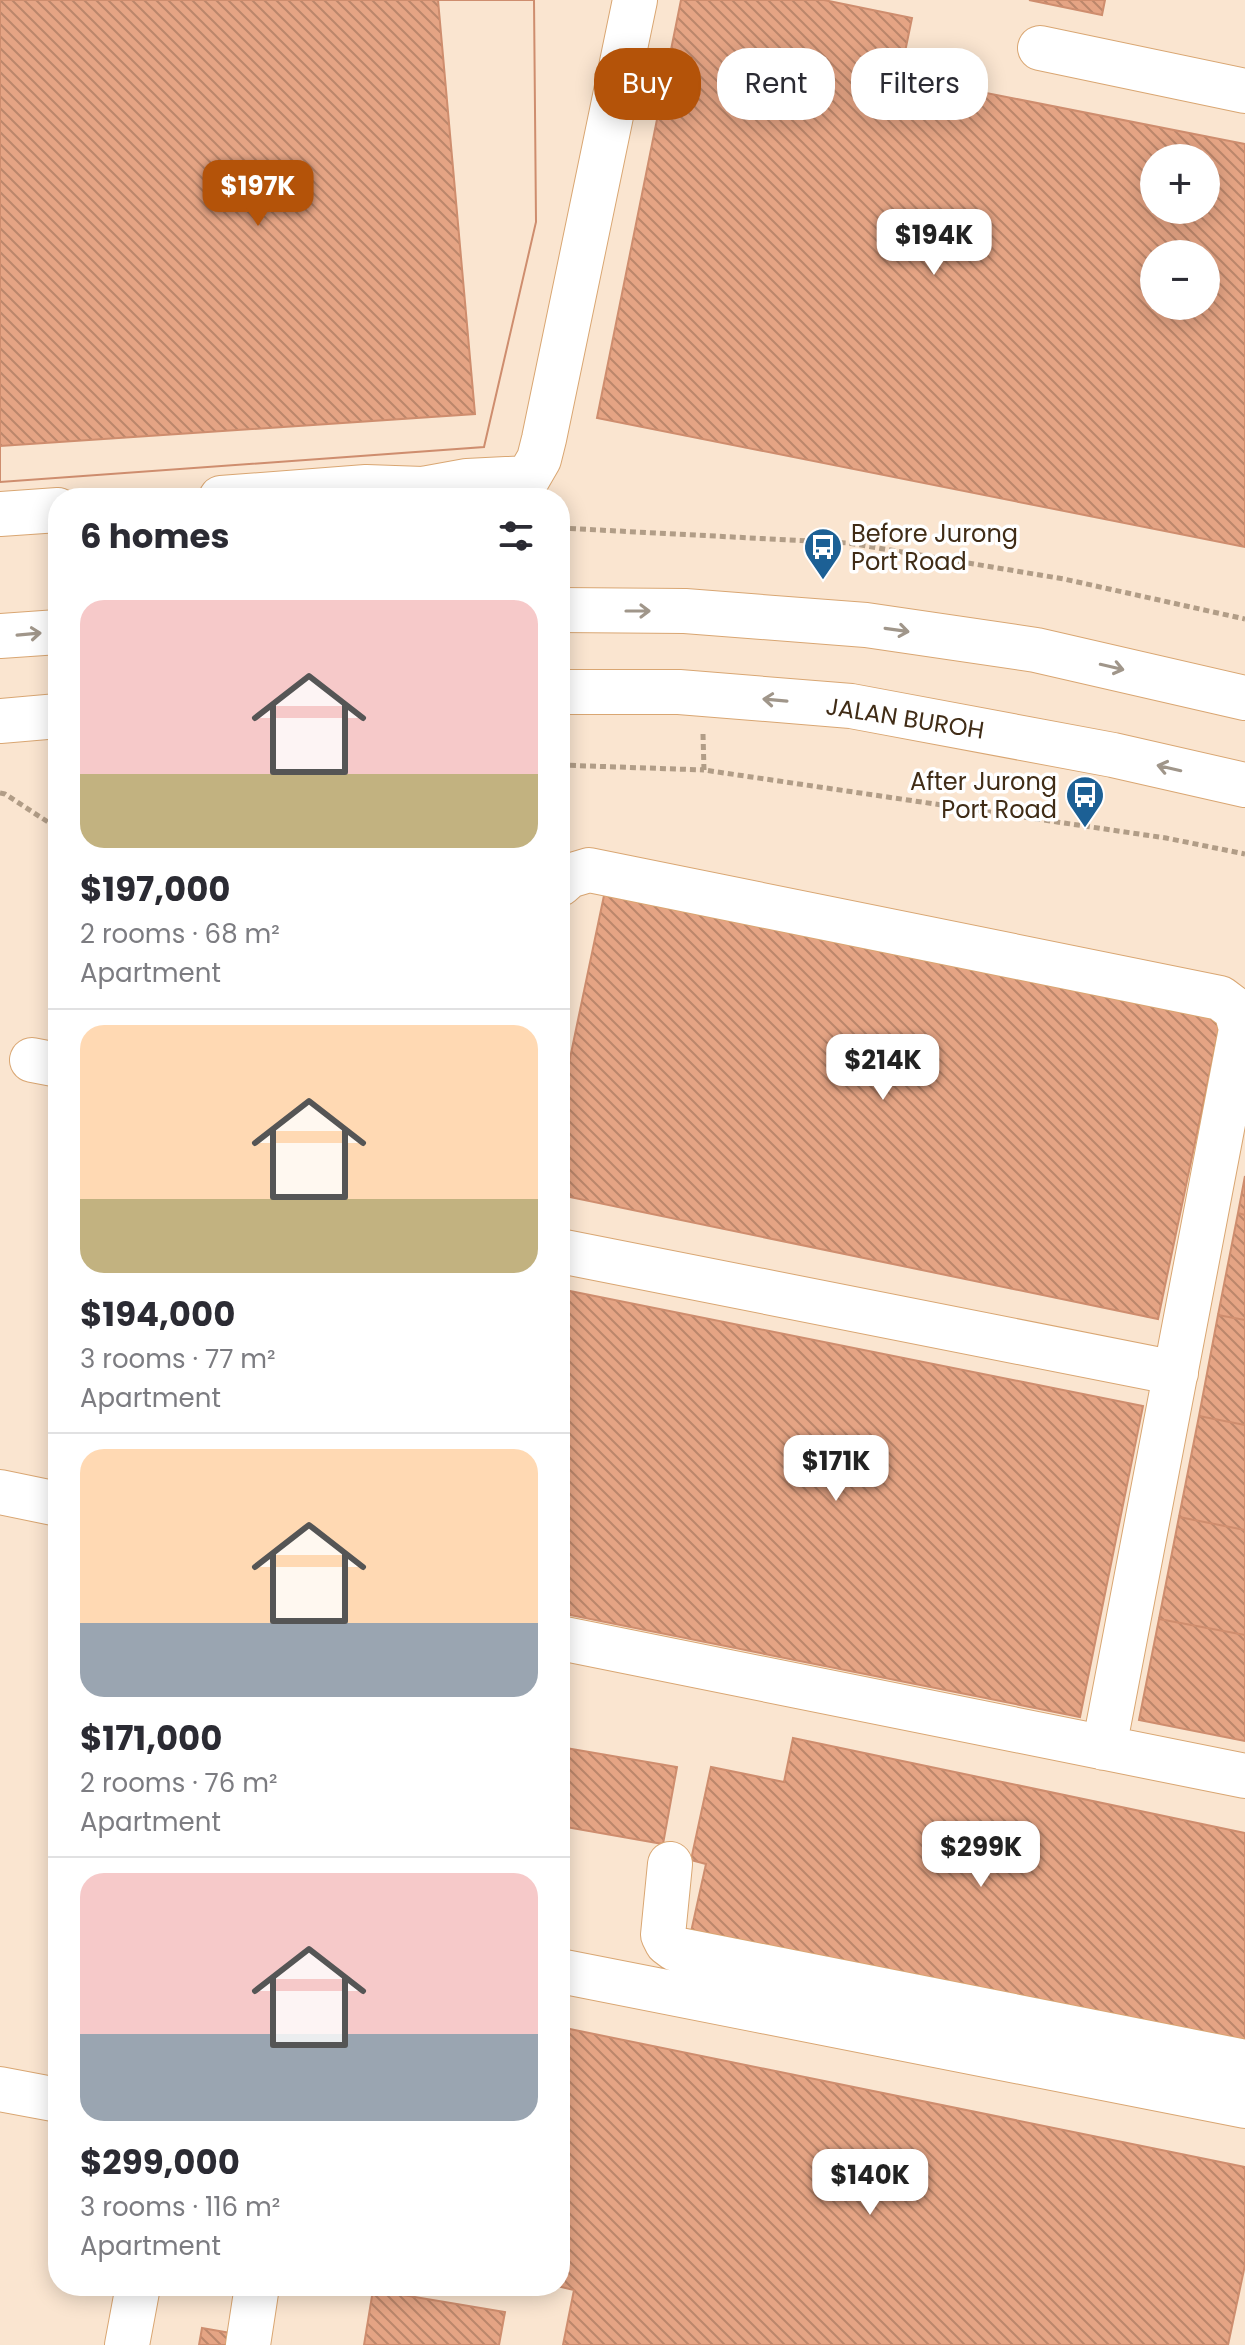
<!DOCTYPE html>
<meta charset="utf-8">
<style>
:root{--surface:#fff;--page:#f2f2f3;--text:#2b2b33;--muted:#7c7c81;--line:#e1e1e2;--accent:#b45309}
body{margin:0;font-family:Poppins,sans-serif;background:var(--page);color:var(--text);height:100vh;display:flex;flex-direction:column;font-size:30px;white-space:nowrap}
*{box-sizing:border-box;margin:0}
p{font-size:26px;color:var(--muted)}
.icon{flex:none;width:44px;height:44px;fill:none;stroke:currentColor;stroke-width:2;stroke-linecap:round;stroke-linejoin:round}
.map{position:relative;flex:1;overflow:hidden}
.sheet{position:absolute;left:48px;top:488px;width:522px;height:1808px;display:flex;flex-direction:column;background:var(--surface);border-radius:32px;box-shadow:0 4px 20px #0003}
.sheet>*{flex:none}
.top-card{position:absolute;left:594px;top:48px;width:530px;height:72px;display:flex;gap:16px}
.buttons{position:absolute;left:1140px;top:144px;display:grid;gap:16px}
.buttons a{display:grid;place-items:center;width:80px;height:80px;border-radius:50%;background:var(--surface);box-shadow:0 4px 20px #0003;font-size:40px}
.price{position:absolute;translate:-50% -68px;padding:0 18px;border-radius:16px;background:#fff;color:#222;font-size:26px;line-height:52px;filter:drop-shadow(0 2px 4px #0008)}
.price::after{content:'';position:absolute;left:50%;top:48px;width:24px;height:18px;margin-left:-12px;background:inherit;clip-path:polygon(0 0,100% 0,50% 100%)}
.price.selected{background:var(--accent);color:#fff}
ul{padding:0;list-style:none}
li{display:grid;align-content:center;gap:16px;height:424px;padding:0 32px}
li+li{border-top:2px solid var(--line)}
li span{display:grid;place-items:center;height:248px;border-radius:24px;color:#555}
li>.icon{margin-inline-start:auto}
span .icon{width:144px;height:144px;fill:#fffc;stroke-width:1}
li b{font-size:34px}
h2{display:flex;justify-content:space-between;align-items:center;height:96px;padding:0 32px;font-size:34px}
.tag{padding:0 28px;border-radius:32px;background:var(--surface);box-shadow:0 4px 20px #0003;font-size:28px;line-height:72px}
.tag.selected{background:var(--accent);color:#fff}
.map>svg:first-child{display:block}
.building{fill:url(#building-back-hatch);stroke:#ce8d6e;stroke-width:2;fill-rule:evenodd}
.lines{fill:none;stroke-linecap:round;stroke-linejoin:round}
.minor-casing{stroke:#d9a672;stroke-width:46}
.highway-casing{stroke:#d9a672;stroke-width:46}
.path{stroke:#b19d87;stroke-width:5;stroke-dasharray:6 4;stroke-linecap:butt}
.minor{stroke:#fff;stroke-width:44}
.highway{stroke:#fff;stroke-width:44}
.oneway{stroke:#a0968a}
.labels{text-anchor:middle;dominant-baseline:central;stroke-width:7;stroke-linejoin:round;paint-order:stroke}
.poi-label{font-size:24px;fill:#402c16;stroke:#fff;text-anchor:start}
.street-label{font-size:24px;fill:#402c16;stroke:#fff}
</style>
<div class="map">
<svg width="1245" height="2345" viewBox="0 0 1245 2345">
<defs>
<pattern id="building-back-hatch" width="6" height="6" patternUnits="userSpaceOnUse" patternTransform="scale(2)"><rect width="6" height="6" fill="#e5a484"/><path d="M-1 5l2 2M0 0l6 6M5-1l2 2" fill="none" stroke="#bb866b"/></pattern>
</defs>
<rect width="100%" height="100%" fill="#fae5d0"/>
<!-- building -->
<path class="building" d="M0 0H534L536 222 484 447 0 482Z
M0 0H534L536 222 484 447 0 482Z
M0 0H438L475 414 0 446Z
M681 0H824L912 18 900 76 1245 144V547L597 418ZM1154 158H1206V210H1154ZM1154 254H1206V306H1154Z
M1029 0H1105L1102 15Z
M606 886 1222 1014 1158 1319 560 1195V1106Z
M1245 1176V1215L1238 1213Z
M1238 1213 1245 1215V1320L1218 1315Z
M560 1289 1143 1406 1080 1717 560 1613Z
M1218 1315 1245 1320V1425L1199 1416Z
M1199 1416 1245 1425V1530L1179 1517Z
M1179 1517 1245 1530V1635L1159 1619Z
M1159 1619 1245 1635V1741L1139 1720Z
M793 1738 1245 1833V2050L691 1932 706 1864 691 1860 711 1767 784 1782Z
M560 1747 677 1767 663 1844 560 1826Z
M560 2027 1245 2167V2265L1228 2345H563L574 2290 557 2286H560Z
M373 2290 505 2312 499 2345H364Z
M202 2328 231 2333 229 2345H199Z"/>
<g class="lines">
<defs>
<path id="minor" d="M1040 48 1245 91
M221 498 366 487 423 489 467 481 528 478 539 459 544 439 635 0
M0 514 58 510
M560 884 569 876 589 870 1220 998 1236 1010 1241 1029 1104 1748
M32 1060 58 1065
M560 1251 1176 1373
M0 1492 58 1504
M560 1638 1245 1776
M670 1864 663 1935 667 1943 675 1949 1245 2062
M560 1971 1245 2106
M0 2089 58 2100
M127 2345 138 2286
M248 2345 257 2286"/>
<path id="highway" d="M560 610 685 611 866 625 1036 650 1245 698
M0 636 58 632
M560 692H679L851 706 1113 755 1245 785
M0 721 58 716"/>
</defs>
<!-- minor casing -->
<use href="#minor" class="minor-casing"/>
<!-- highway casing -->
<use href="#highway" class="highway-casing"/>
<!-- path -->
<path class="path" d="M560 528 848 543 1064 579 1245 619
M703 734 704 770 1166 838 1245 854
M560 765 704 770
M0 793 5 794 48 822 58 821"/>
<!-- minor -->
<use href="#minor" class="minor"/>
<!-- highway -->
<use href="#highway" class="highway"/>
</g>
<!-- one-way arrows -->
<defs><path id="oneway-shaft" d="M-6 0H5M1.5-3L5.5 0L1.5 3" fill="none" stroke-width="1.6" stroke-linecap="round" stroke-linejoin="round" transform="scale(2)"/></defs>
<g class="oneway">
<use href="#oneway-shaft" transform="translate(638 611)"/>
<use href="#oneway-shaft" transform="translate(897 630) rotate(8)"/>
<use href="#oneway-shaft" transform="translate(29 634) rotate(-5)"/>
<use href="#oneway-shaft" transform="translate(1112 667) rotate(13)"/>
<use href="#oneway-shaft" transform="translate(775 700) rotate(-175)"/>
<use href="#oneway-shaft" transform="translate(1169 768) rotate(-167)"/>
</g>
<!-- icons -->
<defs>
<symbol id="bus-pin" viewBox="-11 -11 22 30"><path d="M0 17L-7.5 6A9.5 9.5 0 1 1 7.5 6Z" fill="#1c6095" stroke="#fff"/><path d="M-5-6H5V4H4V6H2V4H-2V6H-4V4H-5ZM-3.5-4V0h7V-4ZM-3.5 1.2v1.5H-2V1.2ZM2 1.2v1.5H3.5V1.2Z" fill="#fff"/></symbol>
</defs>
<g fill-rule="evenodd">
<use href="#bus-pin" x="801" y="525" width="44" height="60"/>
<use href="#bus-pin" x="1063" y="773" width="44" height="60"/>
</g>
<g class="labels">
<!-- poi labels -->
<g class="poi-label">
<text x="851" y="533">Before Jurong<tspan x="851" dy="28">Port Road</tspan></text>
<text x="1057" y="781" text-anchor="end">After Jurong<tspan x="1057" dy="28">Port Road</tspan></text>
</g>
<!-- street labels -->
<g class="street-label">
<text transform="translate(905 718) rotate(9)">JALAN BUROH</text>
</g>
</g>
</svg>
<div class="buttons">
<a>+</a>
<a>−</a>
</div>
<b class="price selected" style="left:258px;top:228px">$197K</b>
<b class="price" style="left:934px;top:277px">$194K</b>
<b class="price" style="left:883px;top:1102px">$214K</b>
<b class="price" style="left:836px;top:1503px">$171K</b>
<b class="price" style="left:981px;top:1889px">$299K</b>
<b class="price" style="left:870px;top:2217px">$140K</b>
<div class="top-card">
<a class="tag selected">Buy</a>
<a class="tag">Rent</a>
<a class="tag">Filters</a>
</div>
<section class="sheet">
<h2>6 homes<svg class="icon" aria-label="filters" viewBox="0 0 24 24"><path d="M4 7h16M4 17h16"/><circle cx="9" cy="7" r="2"/><circle cx="15" cy="17" r="2"/></svg></h2>
<ul>
<li><span style="background:linear-gradient(#f6c9c9 70%,#c2b280 0)"><svg class="icon" aria-label="home" viewBox="0 0 24 24"><path d="M3 11l9-7 9 7M6 9v11h12V9"/></svg></span><div><b>$197,000</b><p>2 rooms · 68 m²</p><p>Apartment</p></div></li>
<li><span style="background:linear-gradient(#ffd9b3 70%,#c2b280 0)"><svg class="icon" aria-label="home" viewBox="0 0 24 24"><path d="M3 11l9-7 9 7M6 9v11h12V9"/></svg></span><div><b>$194,000</b><p>3 rooms · 77 m²</p><p>Apartment</p></div></li>
<li><span style="background:linear-gradient(#ffd9b3 70%,#9aa5b1 0)"><svg class="icon" aria-label="home" viewBox="0 0 24 24"><path d="M3 11l9-7 9 7M6 9v11h12V9"/></svg></span><div><b>$171,000</b><p>2 rooms · 76 m²</p><p>Apartment</p></div></li>
<li><span style="background:linear-gradient(#f6c9c9 65%,#9aa5b1 0)"><svg class="icon" aria-label="home" viewBox="0 0 24 24"><path d="M3 11l9-7 9 7M6 9v11h12V9"/></svg></span><div><b>$299,000</b><p>3 rooms · 116 m²</p><p>Apartment</p></div></li>
</ul>
</section>
</div>
